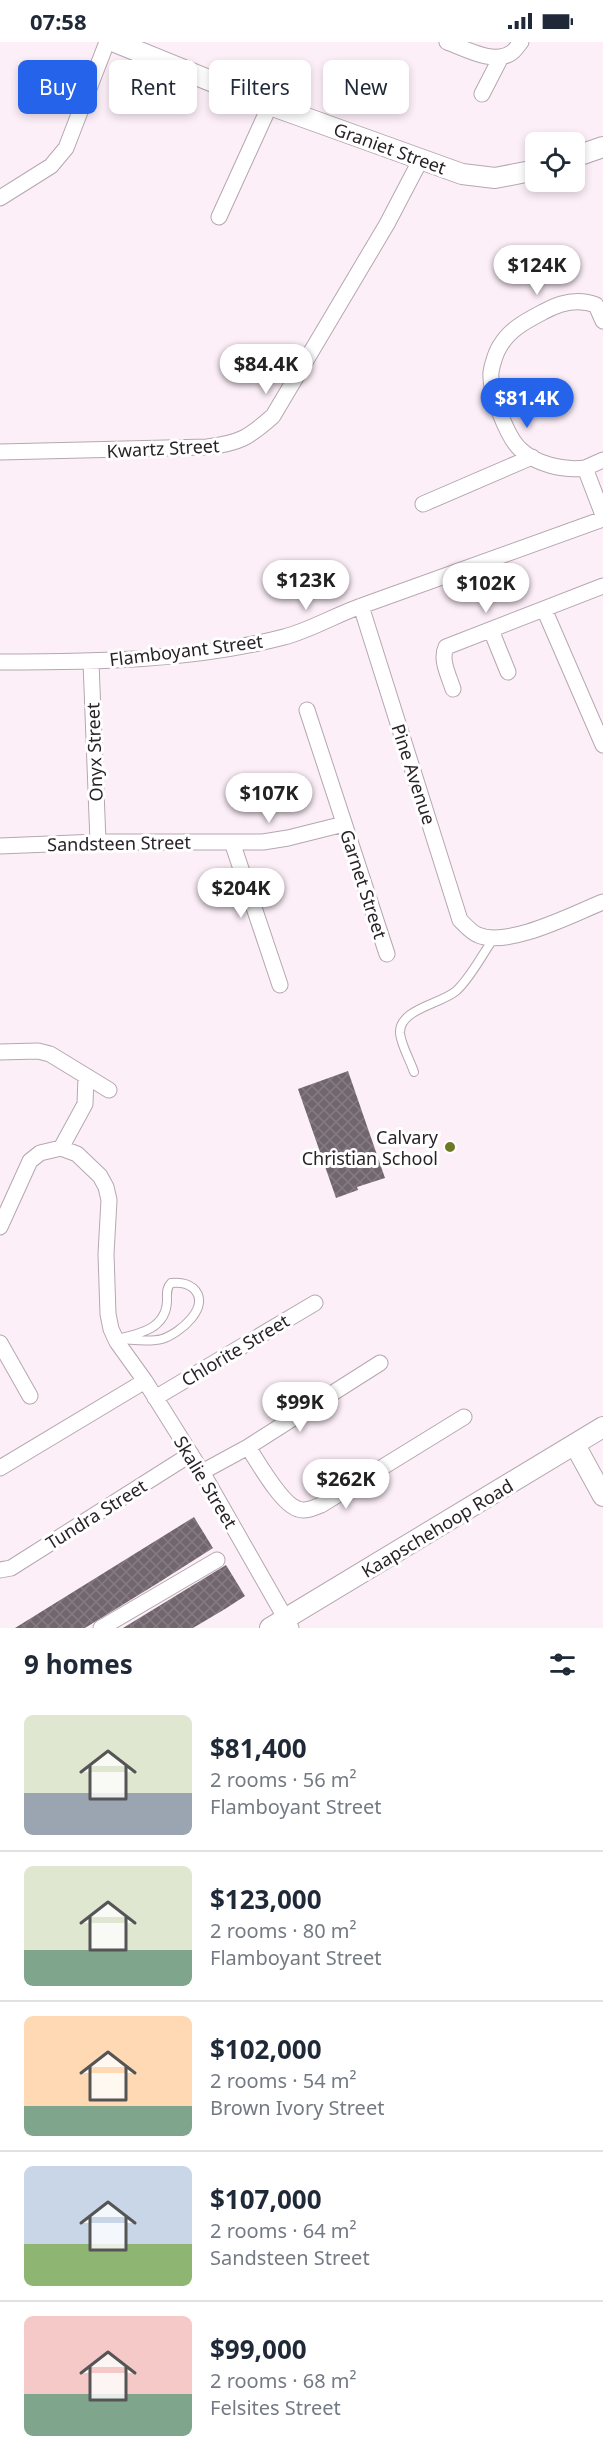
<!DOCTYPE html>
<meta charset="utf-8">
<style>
:root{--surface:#fff;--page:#f2f2f3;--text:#1f2937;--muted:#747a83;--line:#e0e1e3;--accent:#2563eb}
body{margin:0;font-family:"Noto Sans",sans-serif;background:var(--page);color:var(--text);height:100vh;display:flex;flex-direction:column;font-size:22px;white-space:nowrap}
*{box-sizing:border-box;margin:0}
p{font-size:20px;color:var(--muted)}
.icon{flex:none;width:33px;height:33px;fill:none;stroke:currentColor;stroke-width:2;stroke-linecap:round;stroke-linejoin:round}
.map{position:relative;height:1586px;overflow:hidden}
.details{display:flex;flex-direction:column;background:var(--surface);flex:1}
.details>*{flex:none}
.hud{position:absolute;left:18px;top:18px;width:567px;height:54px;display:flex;gap:12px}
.tools{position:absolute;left:525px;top:90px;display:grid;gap:12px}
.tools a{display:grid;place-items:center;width:60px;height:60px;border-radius:9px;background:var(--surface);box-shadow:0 3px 9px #0003;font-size:30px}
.price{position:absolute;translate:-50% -51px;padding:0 14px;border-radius:21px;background:#fff;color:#222;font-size:20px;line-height:39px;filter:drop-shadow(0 2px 3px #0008)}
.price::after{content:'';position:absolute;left:50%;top:36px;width:18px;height:14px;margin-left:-9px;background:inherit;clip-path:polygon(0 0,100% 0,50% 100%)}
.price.selected{background:var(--accent);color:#fff}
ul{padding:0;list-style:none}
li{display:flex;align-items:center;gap:18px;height:150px;padding:0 24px}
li+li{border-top:2px solid var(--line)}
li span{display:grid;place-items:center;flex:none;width:168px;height:120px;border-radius:9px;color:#555}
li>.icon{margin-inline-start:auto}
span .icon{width:72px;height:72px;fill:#fffc;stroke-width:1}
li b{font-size:26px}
h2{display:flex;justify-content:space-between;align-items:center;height:72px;padding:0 24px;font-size:26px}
.tag{padding:0 21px;border-radius:9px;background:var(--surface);box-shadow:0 3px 9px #0003;font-size:21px;line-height:54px}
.tag.selected{background:var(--accent);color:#fff}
.status{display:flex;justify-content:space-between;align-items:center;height:42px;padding:0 30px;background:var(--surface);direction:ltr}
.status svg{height:16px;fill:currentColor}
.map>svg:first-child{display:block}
.building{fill:url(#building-cross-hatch)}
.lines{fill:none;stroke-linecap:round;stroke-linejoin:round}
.lane-casing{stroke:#b5a7b0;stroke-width:10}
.street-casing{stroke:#b5a7b0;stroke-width:17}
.secondary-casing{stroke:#b5a7b0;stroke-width:22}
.lane{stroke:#fff;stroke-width:8}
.street{stroke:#fff;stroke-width:15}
.secondary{stroke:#fff;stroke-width:20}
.poi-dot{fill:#6d7925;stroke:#fff;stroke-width:2}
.labels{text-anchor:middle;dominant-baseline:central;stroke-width:6;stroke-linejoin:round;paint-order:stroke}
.street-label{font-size:18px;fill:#292327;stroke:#fff}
.poi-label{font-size:18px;fill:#292327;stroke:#fff;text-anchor:end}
</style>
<div class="status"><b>07:58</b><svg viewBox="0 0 49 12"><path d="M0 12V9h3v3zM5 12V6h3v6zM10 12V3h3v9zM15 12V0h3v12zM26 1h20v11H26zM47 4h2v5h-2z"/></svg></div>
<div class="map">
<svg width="603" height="1586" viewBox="0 0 603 1586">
<defs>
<pattern id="building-cross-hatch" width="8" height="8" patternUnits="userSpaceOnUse" patternTransform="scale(1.5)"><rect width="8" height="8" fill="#72666e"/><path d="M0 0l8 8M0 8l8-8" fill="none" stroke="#857c82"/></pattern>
</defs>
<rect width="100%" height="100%" fill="#fdeff8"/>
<!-- building -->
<path class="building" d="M348 1029 385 1136 357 1145 358 1148 336 1156 298 1047Z
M194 1475 213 1506 158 1541 85 1586H15Z
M226 1523 245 1554 225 1567 193 1586H123Z"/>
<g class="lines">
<defs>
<path id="lane" d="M414 1030C410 1018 401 1003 400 991 399 967 441 962 456 949 470 937 483 911 494 896
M116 1297C130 1297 148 1301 162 1297 179 1292 213 1264 193 1246 187 1241 179 1240 171 1241 166 1246 167 1252 167 1259 166 1287 139 1292 117 1297"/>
<path id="street" d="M447 0C464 6 494 23 511 11 515 9 518 3 521 0
M482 52 501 15
M0 156 51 124 66 106 107 0
M219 175 270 63
M0 410 207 405C240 401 248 396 273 374L387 182 421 117
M603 418 585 426 603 473
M585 426C564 429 535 422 520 407 507 395 489 348 491 330 492 323 496 310 500 304 510 287 526 279 543 270 559 261 578 256 596 263L603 279
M423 462 532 415
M361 564 460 878C465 883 472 891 478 893 508 906 573 872 603 860
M544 567 603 703
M491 588 508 630
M0 620C94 620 192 619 284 595 311 588 337 572 364 563 443 534 523 506 603 477
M91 620 98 800
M453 647C449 634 440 618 446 605L603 544
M307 668 387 912
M232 800 280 943
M0 804 98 800H263L288 796 344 782
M0 1010 38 1009 50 1012 109 1048
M61 1106 85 1062 86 1034
M0 1185 30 1119 40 1111 61 1106 77 1112 100 1134 106 1145 109 1158 106 1212 108 1272 111 1287 117 1300 145 1339 202 1430 291 1586
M0 1301 30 1354
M155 1356 315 1261
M248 1405C258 1420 281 1462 298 1467 305 1470 314 1466 321 1463L464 1375
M0 1426 145 1339
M202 1430 248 1405 380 1321
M0 1528 11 1526 191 1412
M101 1586 217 1518"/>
<path id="secondary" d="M115 0 270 63 462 132 495 136 536 128
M574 115 603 105
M575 1403 603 1454
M270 1586 603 1385"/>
</defs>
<!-- lane casing -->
<use href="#lane" class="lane-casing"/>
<!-- street casing -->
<use href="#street" class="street-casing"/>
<!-- secondary casing -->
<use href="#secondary" class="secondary-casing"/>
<!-- lane -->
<use href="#lane" class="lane"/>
<!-- street -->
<use href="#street" class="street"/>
<!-- secondary -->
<use href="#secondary" class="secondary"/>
</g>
<!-- markers -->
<circle class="poi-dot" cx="450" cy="1105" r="6"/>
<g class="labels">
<!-- street labels -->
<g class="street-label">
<text transform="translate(390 106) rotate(20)">Graniet Street</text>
<text transform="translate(163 406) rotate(-3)">Kwartz Street</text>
<text transform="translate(186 608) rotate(-7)">Flamboyant Street</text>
<text transform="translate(94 710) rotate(-92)">Onyx Street</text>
<text transform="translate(414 732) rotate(72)">Pine Avenue</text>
<text transform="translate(119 801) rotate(-1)">Sandsteen Street</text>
<text transform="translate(364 842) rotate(72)">Garnet Street</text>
<text transform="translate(235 1308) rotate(-31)">Chlorite Street</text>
<text transform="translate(206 1440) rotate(59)">Skalie Street</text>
<text transform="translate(96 1472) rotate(-32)">Tundra Street</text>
<text transform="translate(437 1486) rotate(-31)">Kaapschehoop Road</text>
</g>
<!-- poi labels -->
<g class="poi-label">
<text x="438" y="1095">Calvary<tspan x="438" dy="21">Christian School</tspan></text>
</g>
</g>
</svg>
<div class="tools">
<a><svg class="icon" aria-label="locate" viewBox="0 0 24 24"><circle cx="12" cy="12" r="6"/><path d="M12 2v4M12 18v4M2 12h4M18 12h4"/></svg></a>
</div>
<b class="price" style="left:537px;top:254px">$124K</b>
<b class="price" style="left:266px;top:353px">$84.4K</b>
<b class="price selected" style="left:527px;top:387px">$81.4K</b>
<b class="price" style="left:306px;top:569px">$123K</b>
<b class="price" style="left:486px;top:572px">$102K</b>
<b class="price" style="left:269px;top:782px">$107K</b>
<b class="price" style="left:241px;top:877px">$204K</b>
<b class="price" style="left:300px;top:1391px">$99K</b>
<b class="price" style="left:346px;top:1468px">$262K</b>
<div class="hud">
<a class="tag selected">Buy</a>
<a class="tag">Rent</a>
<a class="tag">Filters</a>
<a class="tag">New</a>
</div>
</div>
<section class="details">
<h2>9 homes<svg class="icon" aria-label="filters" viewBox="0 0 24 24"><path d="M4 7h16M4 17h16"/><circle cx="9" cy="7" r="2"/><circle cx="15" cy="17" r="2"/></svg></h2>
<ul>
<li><span style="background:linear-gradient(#dfe7d0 65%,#9aa5b1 0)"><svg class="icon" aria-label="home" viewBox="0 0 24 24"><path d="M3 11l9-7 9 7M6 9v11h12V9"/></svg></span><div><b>$81,400</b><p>2 rooms · 56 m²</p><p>Flamboyant Street</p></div></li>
<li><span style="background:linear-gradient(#dfe7d0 70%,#7fa58c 0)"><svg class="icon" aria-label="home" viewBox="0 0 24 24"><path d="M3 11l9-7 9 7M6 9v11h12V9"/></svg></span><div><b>$123,000</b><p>2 rooms · 80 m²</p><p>Flamboyant Street</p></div></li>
<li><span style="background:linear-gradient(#ffd9b3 75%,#7fa58c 0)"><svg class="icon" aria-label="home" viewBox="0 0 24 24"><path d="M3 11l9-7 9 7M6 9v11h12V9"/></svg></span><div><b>$102,000</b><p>2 rooms · 54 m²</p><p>Brown Ivory Street</p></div></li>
<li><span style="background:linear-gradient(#c9d6e8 65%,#8fb573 0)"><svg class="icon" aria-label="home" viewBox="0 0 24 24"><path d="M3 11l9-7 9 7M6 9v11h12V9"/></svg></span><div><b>$107,000</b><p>2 rooms · 64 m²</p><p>Sandsteen Street</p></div></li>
<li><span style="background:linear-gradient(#f6c9c9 65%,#7fa58c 0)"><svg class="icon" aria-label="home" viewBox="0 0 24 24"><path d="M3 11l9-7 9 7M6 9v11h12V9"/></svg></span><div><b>$99,000</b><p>2 rooms · 68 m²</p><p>Felsites Street</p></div></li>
</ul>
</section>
